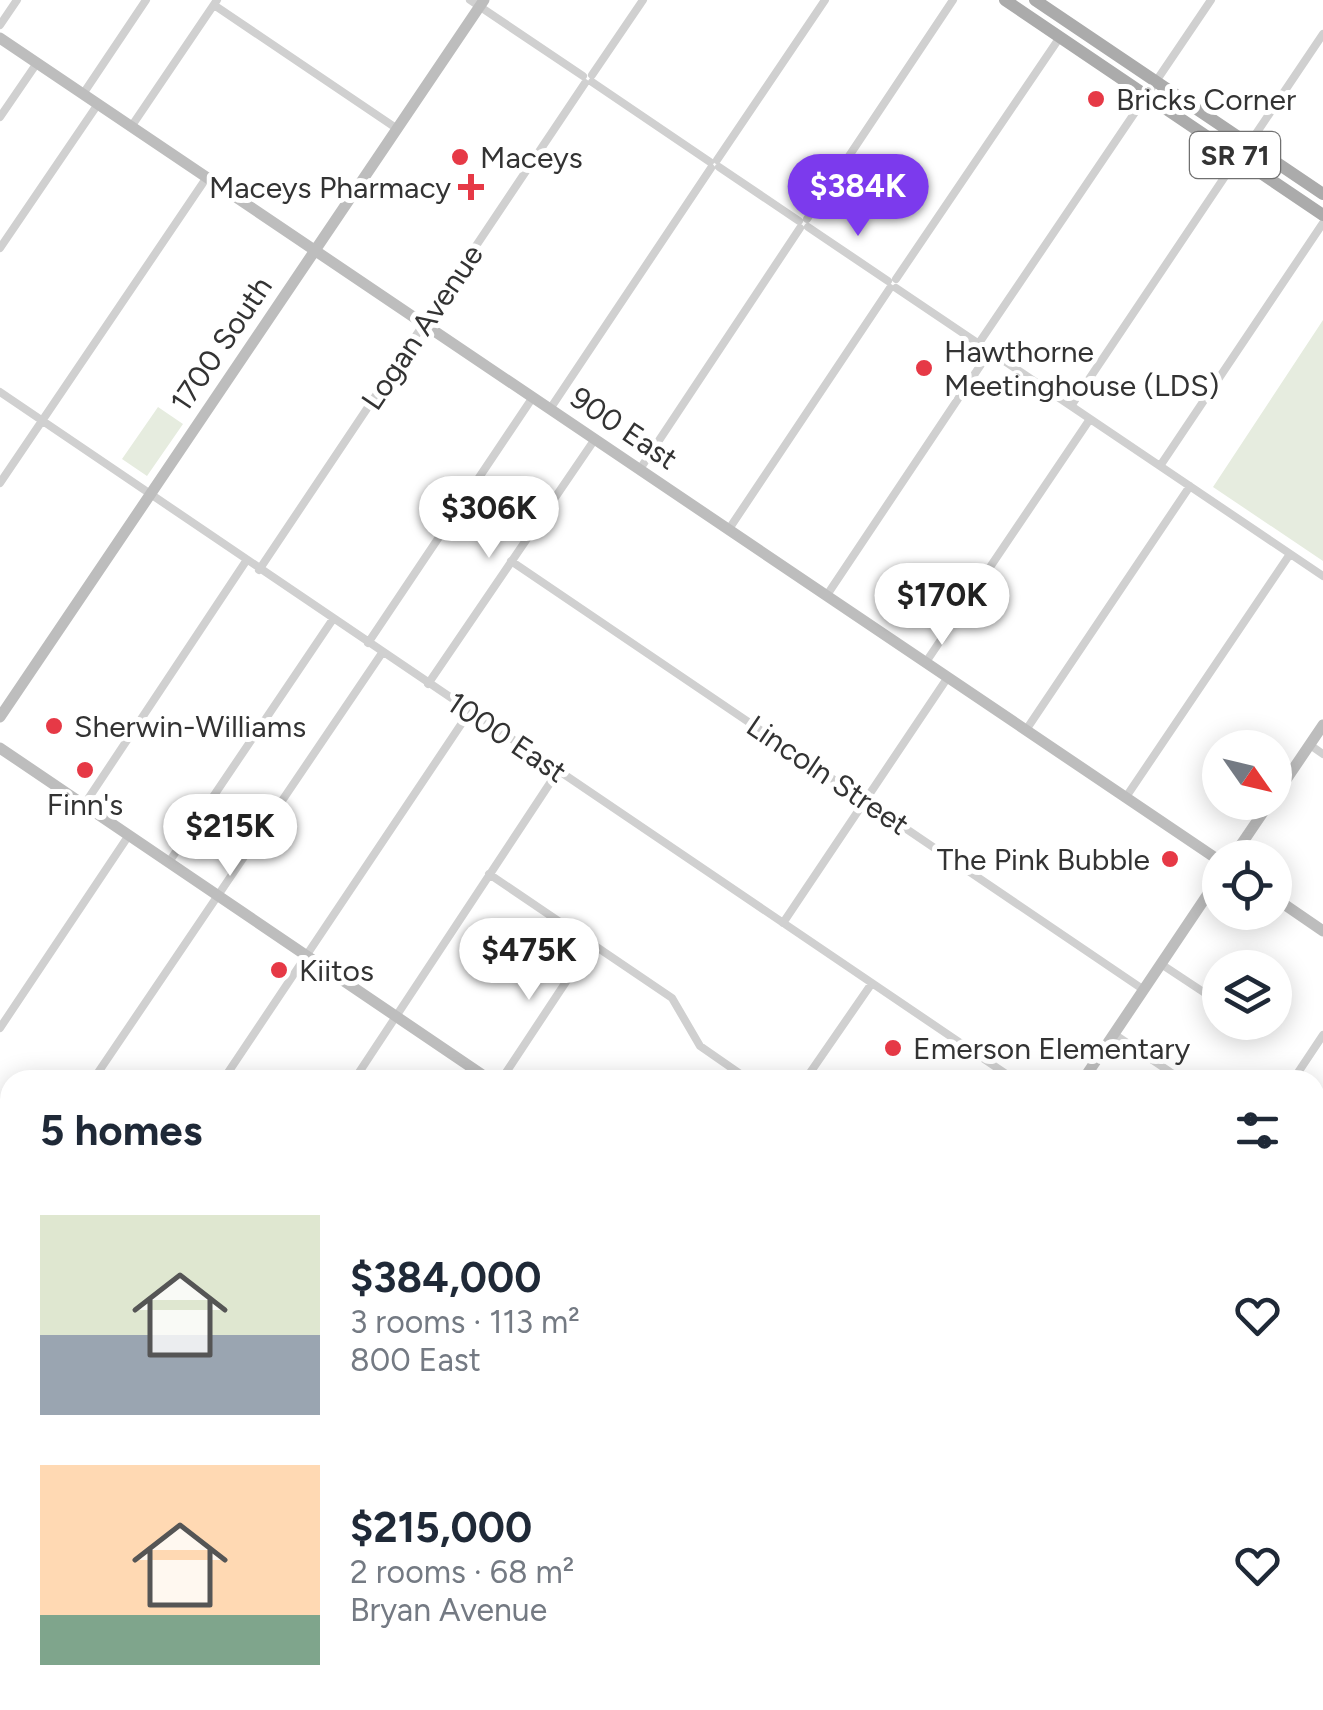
<!DOCTYPE html>
<meta charset="utf-8">
<style>
:root{--surface:#fff;--page:#f2f2f3;--text:#1f2937;--muted:#747a83;--accent:#7c3aed}
body{margin:0;font-family:Figtree,sans-serif;background:var(--page);color:var(--text);height:100vh;display:flex;flex-direction:column;font-size:38px;white-space:nowrap}
*{box-sizing:border-box;margin:0}
p{font-size:32px;color:var(--muted)}
.icon{flex:none;width:55px;height:55px;fill:none;stroke:currentColor;stroke-width:2;stroke-linecap:round;stroke-linejoin:round}
.map{position:relative;flex:1;overflow:hidden}
.panel{position:absolute;left:0px;top:1070px;width:1325px;height:640px;display:flex;flex-direction:column;background:var(--surface);border-radius:30px 30px 0 0;box-shadow:0 5px 25px #0003}
.panel>*{flex:none}
.needle{width:65px;rotate:124deg}
.buttons{position:absolute;left:1202px;top:730px;display:grid;gap:20px}
.buttons a{display:grid;place-items:center;width:90px;height:90px;border-radius:50%;background:var(--surface);box-shadow:0 5px 25px #0003;font-size:50px}
.price{position:absolute;translate:-50% -85px;padding:0 22px;border-radius:35px;background:#fff;color:#222;font-size:32px;line-height:65px;filter:drop-shadow(0 2px 5px #0008)}
.price::after{content:'';position:absolute;left:50%;top:60px;width:30px;height:22px;margin-left:-15px;background:inherit;clip-path:polygon(0 0,100% 0,50% 100%)}
.price.selected{background:var(--accent);color:#fff}
ul{padding:0;list-style:none}
li{display:flex;align-items:center;gap:30px;height:250px;padding:0 40px}
li span{display:grid;place-items:center;flex:none;width:280px;height:200px;border-radius:0px;color:#555}
li>.icon{margin-inline-start:auto}
span .icon{width:120px;height:120px;fill:#fffc;stroke-width:1}
li b{font-size:42px}
h2{display:flex;justify-content:space-between;align-items:center;height:120px;padding:0 40px;font-size:42px}
.map>svg:first-child{display:block}
.green{fill:#e6ecdf}
.lines{fill:none;stroke-linecap:round;stroke-linejoin:round}
.stream{stroke:#cfe2ee;stroke-width:2.5}
.street{stroke:#d0d0d0;stroke-width:8}
.secondary{stroke:#bdbdbd;stroke-width:11}
.primary{stroke:#ababab;stroke-width:12}
.poi-dot{fill:#e63946;stroke:#fff;stroke-width:4}
.labels{text-anchor:middle;dominant-baseline:central;stroke-width:10;stroke-linejoin:round;paint-order:stroke}
.shield{fill:#fff;stroke:#707070;stroke-width:2.5}
.shield-label{font-size:28px;font-weight:bold;fill:#333}
.poi-label{font-size:30px;fill:#333;stroke:#fff;text-anchor:start}
.street-label{font-size:30px;fill:#333;stroke:#fff}
</style>
<div class="map">
<svg width="1323" height="1710" viewBox="0 0 1323 1710">
<rect width="100%" height="100%" fill="#fff"/>
<!-- green -->
<path class="green" d="M1323 320V561L1213 487Z
M158 407 183 424 147 476 122 459Z"/>
<g class="lines">
<!-- stream -->
<path class="stream" d="M1315 1565 1323 1551
M1211 1710 1223 1700"/>
<!-- street -->
<path class="street" d="M470 0 583 76
M214 5 396 128
M0 25 17 0
M592 75 643 0
M592 82 710 162
M83 94 146 0
M0 117 37 63
M131 127 217 0
M1249 144 1323 34
M717 160 825 0
M719 167 799 221
M807 219 953 0
M808 227 888 281
M0 248 98 104
M896 279 1060 37
M896 288 1323 576
M979 343 1211 0
M0 392 1015 1080
M1071 406 1238 157
M550 409 711 168
M1160 466 1323 223
M640 469 800 228
M0 483 207 177
M729 529 890 288
M511 561 1144 990
M259 570 585 83
M827 595 990 351
M368 643 533 397
M926 662 1090 419
M428 684 595 439
M1026 730 1190 486
M1310 745 1323 754
M1126 797 1290 554
M84 805 246 561
M169 862 333 619
M489 874 672 998 700 1046 749 1080
M783 923 948 677
M1161 964 1220 1003
M1248 1022 1253 1026
M0 1028 129 835
M1114 1034 1182 1080
M93 1080 382 653
M223 1080 470 711
M354 1080 558 771
M501 1080 591 944
M805 1080 872 983
M1293 1080 1323 1035
M0 1218 10 1203
M1315 1283 1323 1271
M0 1409 10 1394
M1315 1417 1323 1422
M1315 1488 1323 1476
M0 1616 10 1601
M77 1710 83 1700
M229 1710 236 1700
M377 1710 384 1700
M502 1710 509 1700
M836 1710 843 1700
M1010 1710 1016 1700
M1171 1710 1178 1700"/>
<!-- secondary -->
<path class="secondary" d="M0 38 1220 861
M0 717 484 0
M0 748 490 1080
M1275 796 1323 725
M1232 858 1270 802
M1275 898 1323 931
M1083 1080 1220 876
M0 1472 10 1479
M1315 1644 1323 1649
M346 1700 362 1710
M659 1710 666 1700"/>
<!-- primary -->
<path class="primary" d="M1005 0 1323 215
M1035 0 1323 194"/>
</g>
<!-- markers -->
<g class="poi-dot">
<circle cx="1096" cy="99" r="10"/>
<circle cx="460" cy="157" r="10"/>
<path d="M466 172h10v10h10v10h-10v10h-10v-10h-10v-10h10z"/>
<circle cx="924" cy="368" r="10"/>
<circle cx="54" cy="726" r="10"/>
<circle cx="85" cy="770" r="10"/>
<circle cx="1170" cy="859" r="10"/>
<circle cx="279" cy="970" r="10"/>
<circle cx="893" cy="1048" r="10"/>
</g>
<g class="labels">
<!-- shield labels -->
<rect class="shield" x="1190" y="132" width="90" height="46" rx="8"/>
<g class="shield-label">
<text x="1235" y="155">SR 71</text>
</g>
<!-- poi labels -->
<g class="poi-label">
<text x="1116" y="99">Bricks Corner</text>
<text x="480" y="157">Maceys</text>
<text x="451" y="187" text-anchor="end">Maceys Pharmacy</text>
<text x="944" y="351">Hawthorne<tspan x="944" dy="34">Meetinghouse (LDS)</tspan></text>
<text x="74" y="726">Sherwin-Williams</text>
<text x="85" y="804" text-anchor="middle">Finn's</text>
<text x="1150" y="859" text-anchor="end">The Pink Bubble</text>
<text x="299" y="970">Kiitos</text>
<text x="913" y="1048">Emerson Elementary</text>
</g>
<!-- street labels -->
<g class="street-label">
<text transform="translate(422 327) rotate(-56)">Logan Avenue</text>
<text transform="translate(221 344) rotate(-56)">1700 South</text>
<text transform="translate(624 428) rotate(34)">900 East</text>
<text transform="translate(507 737) rotate(34)">1000 East</text>
<text transform="translate(828 775) rotate(34)">Lincoln Street</text>
</g>
</g>
</svg>
<div class="buttons">
<a><svg class="needle" viewBox="-14 -14 28 28"><path d="M0-13l5 13h-10z" fill="#e53935"/><path d="M0 13l5-13h-10z" fill="#747a83"/></svg></a>
<a><svg class="icon" aria-label="locate" viewBox="0 0 24 24"><circle cx="12" cy="12" r="6"/><path d="M12 2v4M12 18v4M2 12h4M18 12h4"/></svg></a>
<a><svg class="icon" aria-label="layers" viewBox="0 0 24 24"><path d="M12 4l9 5-9 5-9-5zM3 14l9 5 9-5"/></svg></a>
</div>
<b class="price selected" style="left:858px;top:239px">$384K</b>
<b class="price" style="left:489px;top:561px">$306K</b>
<b class="price" style="left:942px;top:648px">$170K</b>
<b class="price" style="left:230px;top:879px">$215K</b>
<b class="price" style="left:529px;top:1003px">$475K</b>
<section class="panel">
<h2>5 homes<svg class="icon" aria-label="filters" viewBox="0 0 24 24"><path d="M4 7h16M4 17h16"/><circle cx="9" cy="7" r="2"/><circle cx="15" cy="17" r="2"/></svg></h2>
<ul>
<li><span style="background:linear-gradient(#dfe7d0 60%,#9aa5b1 0)"><svg class="icon" aria-label="home" viewBox="0 0 24 24"><path d="M3 11l9-7 9 7M6 9v11h12V9"/></svg></span><div><b>$384,000</b><p>3 rooms · 113 m²</p><p>800 East</p></div><svg class="icon" aria-label="heart" viewBox="0 0 24 24"><path d="M12 20l-8-8c-3-5 5-10 8-4 3-6 11-1 8 4z"/></svg></li>
<li><span style="background:linear-gradient(#ffd9b3 75%,#7fa58c 0)"><svg class="icon" aria-label="home" viewBox="0 0 24 24"><path d="M3 11l9-7 9 7M6 9v11h12V9"/></svg></span><div><b>$215,000</b><p>2 rooms · 68 m²</p><p>Bryan Avenue</p></div><svg class="icon" aria-label="heart" viewBox="0 0 24 24"><path d="M12 20l-8-8c-3-5 5-10 8-4 3-6 11-1 8 4z"/></svg></li>
</ul>
</section>
</div>
